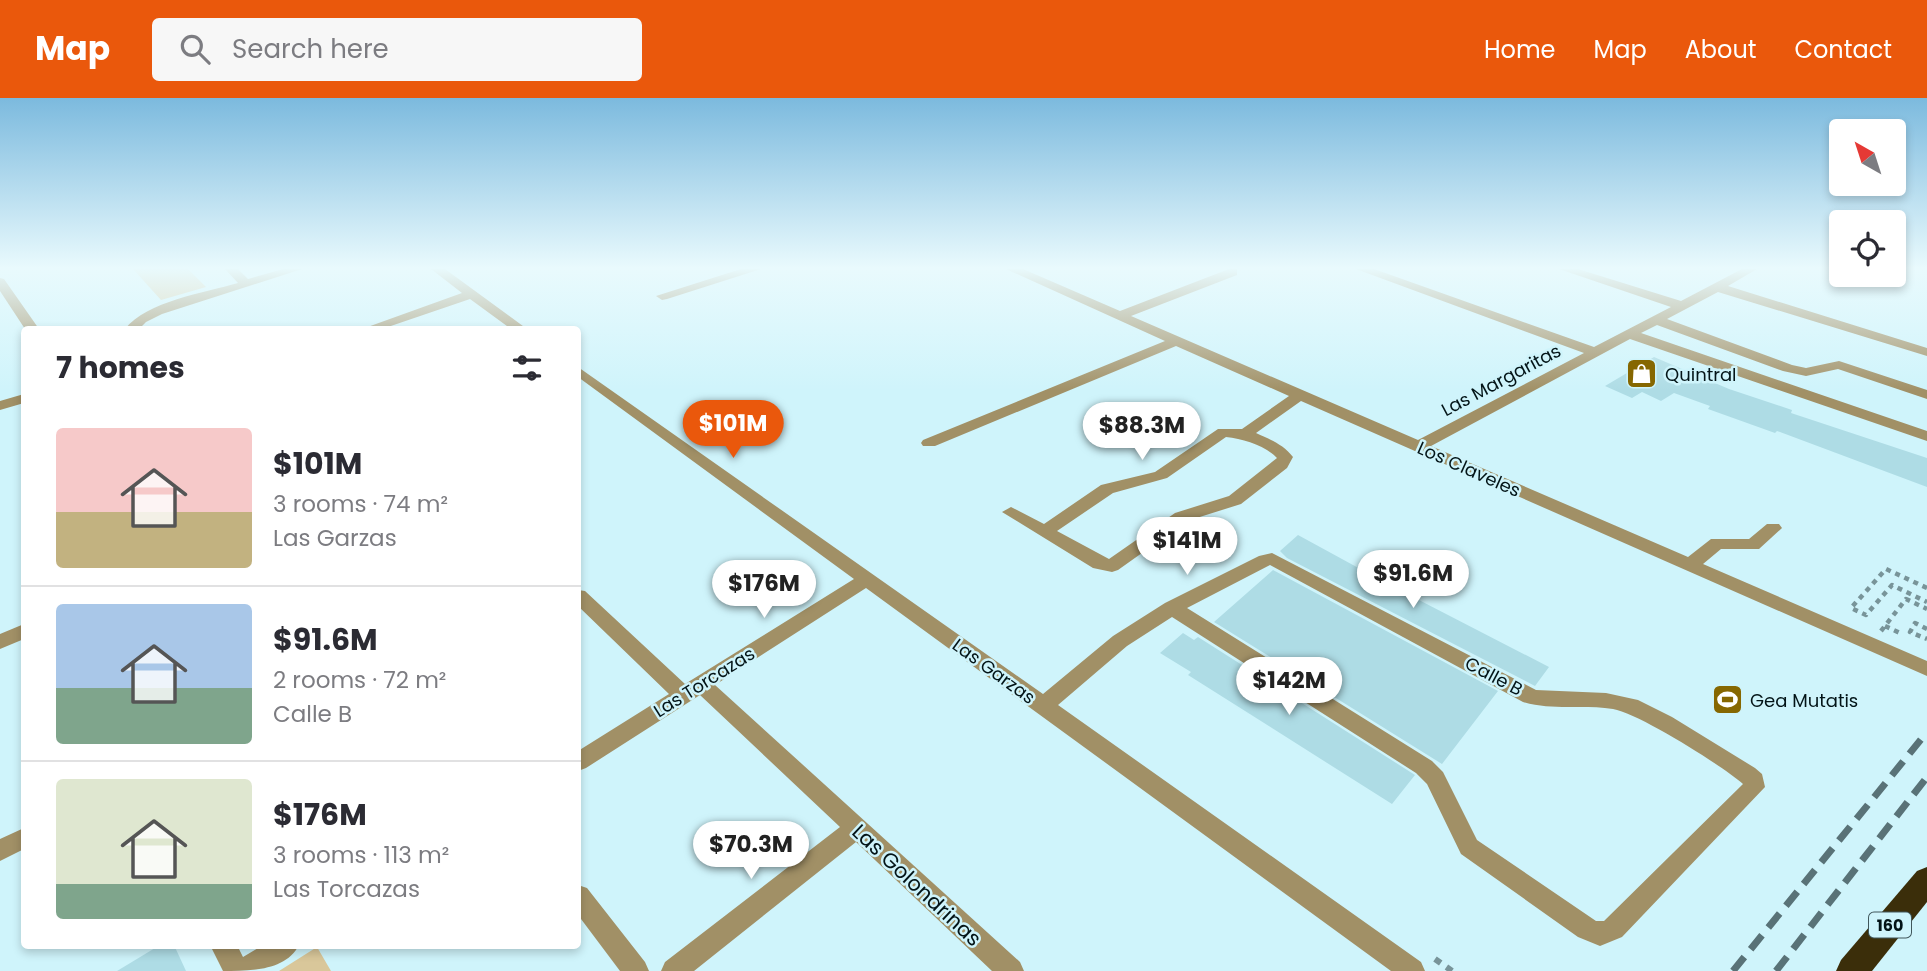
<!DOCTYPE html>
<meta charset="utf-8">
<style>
:root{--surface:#fff;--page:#f7f7f7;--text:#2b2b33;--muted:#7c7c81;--line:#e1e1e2;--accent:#ea580c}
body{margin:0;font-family:Poppins,sans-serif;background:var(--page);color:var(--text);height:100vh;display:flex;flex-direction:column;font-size:26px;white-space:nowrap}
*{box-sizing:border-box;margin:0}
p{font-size:23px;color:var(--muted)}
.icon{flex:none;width:38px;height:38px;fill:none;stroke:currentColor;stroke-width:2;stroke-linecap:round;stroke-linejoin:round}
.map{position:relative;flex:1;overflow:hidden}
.panel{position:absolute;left:21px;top:228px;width:560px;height:623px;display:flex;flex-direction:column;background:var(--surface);border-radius:7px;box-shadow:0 4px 10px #0003}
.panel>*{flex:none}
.needle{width:46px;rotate:321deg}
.controls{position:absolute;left:1829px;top:21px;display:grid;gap:14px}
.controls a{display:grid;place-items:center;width:77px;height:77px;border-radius:7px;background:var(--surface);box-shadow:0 4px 10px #0003;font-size:35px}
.price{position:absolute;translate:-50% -60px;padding:0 16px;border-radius:24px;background:#fff;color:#222;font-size:23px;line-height:46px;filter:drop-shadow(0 2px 4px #0008)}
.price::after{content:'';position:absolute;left:50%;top:42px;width:21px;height:16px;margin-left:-10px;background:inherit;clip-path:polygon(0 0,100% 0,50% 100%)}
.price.current{background:var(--accent);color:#fff}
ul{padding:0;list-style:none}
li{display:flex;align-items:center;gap:21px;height:175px;padding:0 35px}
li+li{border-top:2px solid var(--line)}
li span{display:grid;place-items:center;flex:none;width:196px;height:140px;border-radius:7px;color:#555}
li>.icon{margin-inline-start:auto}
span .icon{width:84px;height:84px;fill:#fffc;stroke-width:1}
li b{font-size:30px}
h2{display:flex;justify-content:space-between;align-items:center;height:84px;padding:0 35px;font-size:30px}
header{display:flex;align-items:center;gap:42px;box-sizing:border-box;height:98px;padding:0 35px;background:var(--accent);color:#fff}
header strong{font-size:33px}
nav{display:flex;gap:38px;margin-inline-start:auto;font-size:24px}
.search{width:490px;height:63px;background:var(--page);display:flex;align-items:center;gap:18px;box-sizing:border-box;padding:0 24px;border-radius:7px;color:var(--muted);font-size:26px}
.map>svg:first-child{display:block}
.green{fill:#d9c79a}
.building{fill:#aedce5}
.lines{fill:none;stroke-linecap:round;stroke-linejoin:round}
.path-far1{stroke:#789499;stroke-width:4.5;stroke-dasharray:5 5;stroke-linecap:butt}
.path{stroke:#789499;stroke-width:6;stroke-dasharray:7 7;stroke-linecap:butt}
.minor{fill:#a19066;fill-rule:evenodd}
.highway{fill:#3b2e0a;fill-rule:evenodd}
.rail{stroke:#597277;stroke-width:7;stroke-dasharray:18 10;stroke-linecap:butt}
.labels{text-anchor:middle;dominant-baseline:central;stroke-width:5;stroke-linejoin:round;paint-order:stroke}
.shield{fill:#cff4fb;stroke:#40575b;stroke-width:2}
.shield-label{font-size:16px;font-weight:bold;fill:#031417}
.poi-label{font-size:18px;fill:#031417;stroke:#cff4fb;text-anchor:start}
.street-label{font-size:18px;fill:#031417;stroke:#cff4fb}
.near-street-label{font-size:21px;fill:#031417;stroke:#cff4fb}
</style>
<header>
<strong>Map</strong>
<div class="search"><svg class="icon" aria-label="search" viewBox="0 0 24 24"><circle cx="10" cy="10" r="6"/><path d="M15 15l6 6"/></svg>Search here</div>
<nav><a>Home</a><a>Map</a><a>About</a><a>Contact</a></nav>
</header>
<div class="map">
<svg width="1927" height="873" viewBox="0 0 1927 873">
<rect width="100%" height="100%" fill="#cff4fb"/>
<!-- green -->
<path class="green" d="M133 171H188L206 189 161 202Z
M317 849 331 873H279Z"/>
<!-- building -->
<path class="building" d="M1654 259 1729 291 1792 312 1791 315 1927 360V389L1777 333 1775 335 1708 311 1710 308 1674 295 1661 303 1642 294 1632 300 1605 288Z
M1298 437 1386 485 1549 569 1535 588 1287 460 1280 453Z
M1273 472 1498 593 1442 666 1214 524Z
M1183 535 1194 542 1198 539 1415 677 1392 706 1188 577 1191 574 1160 555Z
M160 847H174L186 873H117Z"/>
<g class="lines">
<!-- path-far1 -->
<path class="path-far1" d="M1927 490 1886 471 1851 510 1866 517 1892 487 1927 504
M1885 528 1900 535
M1927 531 1915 525 1910 534 1927 541
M1881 533 1906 501 1927 511"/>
<!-- path -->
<path class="path" d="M1435 861 1452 873"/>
<!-- minor -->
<path class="minor" d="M225 171H238L248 181 283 171H302L162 216 146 224 139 231H125C147 203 204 195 238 185Z
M431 171H445L527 231H511L470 201 382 231H362L462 195Z
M741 171H761L667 201 662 202 656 198Z
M1006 171H1023L1120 213 1229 171H1237V177L1131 218 1418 342 1584 255 1356 171H1374L1594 249 1671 209 1559 171H1578L1681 203 1742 171H1757L1728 188 1927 250V258L1718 194 1667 221 1792 267 1806 270 1839 263 1927 292V301L1838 271 1806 278 1783 273 1657 227 1641 235 1927 333V343L1630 241 1431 348 1688 459 1711 441H1749L1767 426H1779L1782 430 1759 451H1721L1703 466 1927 563V578L1301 303 1256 335C1271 342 1283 346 1293 359L1287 370 1241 406 1187 423 1118 472 1112 474 1093 470 1002 414 1011 409 1044 426 1101 387 1155 374 1218 331H1242L1289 298 1176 248 935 348H923L921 345 923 342 1165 243ZM1226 339C1244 341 1264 347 1277 360L1229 398 1175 415 1109 461 1057 433 1113 395 1167 380Z
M0 180 4 181 39 231H25L0 193Z
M578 269 1043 596 1113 538 1165 505 1259 458 1272 455 1536 592 1606 595 1638 602 1672 619 1755 670 1762 676 1765 689 1622 839 1600 848 1578 839 1461 756 1427 686 1416 675 1172 519 1127 548 1058 607 1421 864 1425 873H1391L866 490 715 587 1020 864 1024 873H992L856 744 694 873H661L665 864 840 729 700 597 586 670 578 673V653L669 596 578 508V492L585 493 685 586 854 481 578 279ZM1270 467 1523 604C1553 613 1582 606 1613 611 1640 616 1721 667 1743 686L1604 823H1596L1477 742 1443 674 1432 663 1187 510Z
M24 296V305L0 312V303Z
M24 526V541L0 551V536Z
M24 730V751L0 763V741Z
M578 787 587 790 645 864 649 873H620L578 817Z
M210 847H237L243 859 263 847H299C286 873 250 873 223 873Z"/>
<!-- highway -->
<path class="highway" d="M1927 769V804L1872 873H1836L1841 862 1917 773Z"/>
<!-- rail -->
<path class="rail" d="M1733 873 1927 634
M1776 873 1927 679"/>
</g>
<!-- sky -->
<linearGradient id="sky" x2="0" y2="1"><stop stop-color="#7cbade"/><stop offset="0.58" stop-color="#e9fafd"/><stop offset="1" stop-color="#e9fafd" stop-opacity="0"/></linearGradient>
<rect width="1927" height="293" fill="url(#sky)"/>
<!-- icons -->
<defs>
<symbol id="shop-square" viewBox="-11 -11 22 22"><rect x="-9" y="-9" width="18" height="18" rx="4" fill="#866701" stroke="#cff4fb"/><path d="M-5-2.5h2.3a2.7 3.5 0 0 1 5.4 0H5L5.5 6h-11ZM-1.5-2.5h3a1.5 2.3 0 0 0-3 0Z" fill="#fff"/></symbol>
<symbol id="stadium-square" viewBox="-11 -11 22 22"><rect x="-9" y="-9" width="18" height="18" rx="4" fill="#866701" stroke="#cff4fb"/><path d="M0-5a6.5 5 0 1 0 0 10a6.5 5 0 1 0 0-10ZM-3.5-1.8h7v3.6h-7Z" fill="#fff"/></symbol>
</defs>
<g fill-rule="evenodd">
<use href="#shop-square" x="1624" y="258" width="35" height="35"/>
<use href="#stadium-square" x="1710" y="584" width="35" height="35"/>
</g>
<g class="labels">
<!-- shield labels -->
<rect class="shield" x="1869" y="814.5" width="42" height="25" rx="5"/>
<g class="shield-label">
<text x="1890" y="827">160</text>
</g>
<!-- poi labels -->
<g class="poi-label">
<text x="1665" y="276">Quintral</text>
<text x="1750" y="602">Gea Mutatis</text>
</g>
<!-- street labels -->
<g class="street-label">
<text transform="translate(1501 282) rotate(-28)">Las Margaritas</text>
<text transform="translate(1469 371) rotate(24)">Los Claveles</text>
<text transform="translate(994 573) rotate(36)">Las Garzas</text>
<text transform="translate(1494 578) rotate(28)">Calle B</text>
<text transform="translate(704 584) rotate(-32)">Las Torcazas</text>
</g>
<!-- near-street labels -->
<g class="near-street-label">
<text transform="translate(917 787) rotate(43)">Las Golondrinas</text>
</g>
</g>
</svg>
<div class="controls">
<a><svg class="needle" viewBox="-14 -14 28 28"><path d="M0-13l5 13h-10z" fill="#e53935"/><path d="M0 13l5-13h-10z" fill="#7c7c81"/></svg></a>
<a><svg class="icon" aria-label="locate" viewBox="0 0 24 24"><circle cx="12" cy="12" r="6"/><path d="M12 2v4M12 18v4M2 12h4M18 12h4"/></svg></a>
</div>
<b class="price current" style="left:733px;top:362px">$101M</b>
<b class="price" style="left:1142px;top:364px">$88.3M</b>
<b class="price" style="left:1187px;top:479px">$141M</b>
<b class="price" style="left:1413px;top:512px">$91.6M</b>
<b class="price" style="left:764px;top:522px">$176M</b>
<b class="price" style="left:1289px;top:619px">$142M</b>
<b class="price" style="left:751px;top:783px">$70.3M</b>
<section class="panel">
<h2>7 homes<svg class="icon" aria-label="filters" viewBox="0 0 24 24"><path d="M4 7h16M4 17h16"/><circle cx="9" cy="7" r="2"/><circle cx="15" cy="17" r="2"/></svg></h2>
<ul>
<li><span style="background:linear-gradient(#f6c9c9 60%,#c2b280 0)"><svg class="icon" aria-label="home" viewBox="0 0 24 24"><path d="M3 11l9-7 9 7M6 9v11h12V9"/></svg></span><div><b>$101M</b><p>3 rooms · 74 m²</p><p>Las Garzas</p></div></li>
<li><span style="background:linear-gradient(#a9c7e8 60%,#7fa58c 0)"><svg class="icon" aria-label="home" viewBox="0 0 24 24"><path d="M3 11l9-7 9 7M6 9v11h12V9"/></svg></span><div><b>$91.6M</b><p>2 rooms · 72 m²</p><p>Calle B</p></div></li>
<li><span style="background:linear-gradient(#dfe7d0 75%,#7fa58c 0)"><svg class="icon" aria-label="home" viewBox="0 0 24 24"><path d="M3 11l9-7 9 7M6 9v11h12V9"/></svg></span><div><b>$176M</b><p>3 rooms · 113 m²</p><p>Las Torcazas</p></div></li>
</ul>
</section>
</div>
